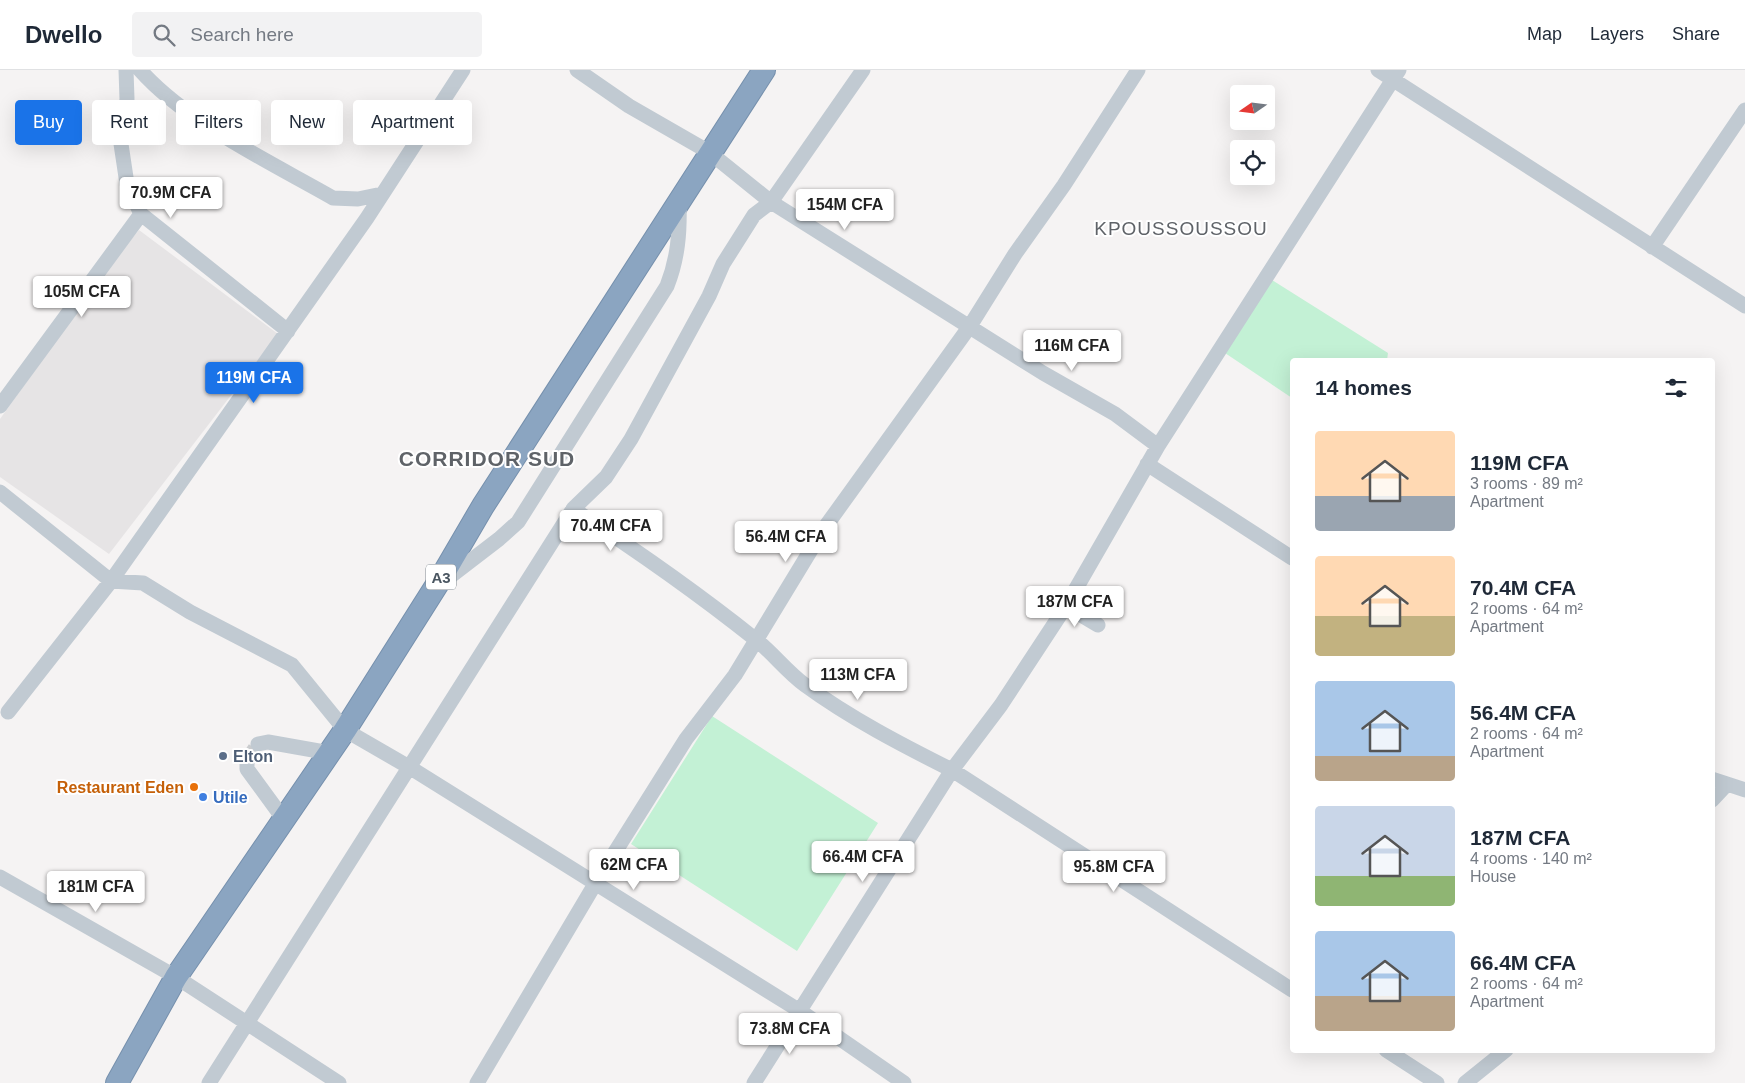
<!DOCTYPE html>
<meta charset="utf-8">
<style>
:root{--surface:#fff;--page:#f2f2f3;--text:#1f2937;--muted:#747a83;--line:#e0e1e3;--accent:#1a73e8}
body{margin:0;font-family:Helvetica,sans-serif;background:var(--page);color:var(--text);height:100vh;display:flex;flex-direction:column;font-size:19px;white-space:nowrap}
*{box-sizing:border-box;margin:0}
p{font-size:16px;color:var(--muted)}
.icon{flex:none;width:28px;height:28px;fill:none;stroke:currentColor;stroke-width:2;stroke-linecap:round;stroke-linejoin:round}
.map{position:relative;flex:1;overflow:hidden}
.sheet{position:absolute;left:1290px;top:288px;width:425px;height:695px;display:flex;flex-direction:column;background:var(--surface);border-radius:5px;box-shadow:0 5px 20px #0002}
.sheet>*{flex:none}
.guide{position:absolute;left:15px;top:30px;width:475px;height:45px;display:flex;gap:10px}
.needle{width:32px;rotate:256deg}
.buttons{position:absolute;left:1230px;top:15px;display:grid;gap:10px}
.buttons a{display:grid;place-items:center;width:45px;height:45px;border-radius:5px;background:var(--surface);box-shadow:0 5px 20px #0002;font-size:25px}
.price{position:absolute;translate:-50% -42px;padding:0 11px;border-radius:5px;background:#fff;color:#222;font-size:16px;line-height:32px;filter:drop-shadow(0 1px 2px #0008)}
.price::after{content:'';position:absolute;left:50%;top:30px;width:15px;height:11px;margin-left:-8px;background:inherit;clip-path:polygon(0 0,100% 0,50% 100%)}
.price.current{background:var(--accent);color:#fff}
ul{padding:0;list-style:none}
li{display:flex;align-items:center;gap:15px;height:125px;padding:0 25px}
li span{display:grid;place-items:center;flex:none;width:140px;height:100px;border-radius:5px;color:#555}
li>.icon{margin-inline-start:auto}
span .icon{width:60px;height:60px;fill:#fffc;stroke-width:1}
li b{font-size:21px}
h2{display:flex;justify-content:space-between;align-items:center;height:60px;padding:0 25px;font-size:21px}
.pill{padding:0 18px;border-radius:5px;background:var(--surface);box-shadow:0 5px 20px #0002;font-size:18px;line-height:45px}
.pill.current{background:var(--accent);color:#fff}
header{display:flex;align-items:center;gap:30px;box-sizing:border-box;height:70px;padding:0 25px;background:var(--surface);border-bottom:1px solid var(--line)}
header strong{font-size:24px}
nav{display:flex;gap:28px;margin-inline-start:auto;font-size:18px}
.search{width:350px;height:45px;background:var(--page);display:flex;align-items:center;gap:12px;box-sizing:border-box;padding:0 18px;border-radius:5px;color:var(--muted);font-size:19px}
.map>svg:first-child{display:block}
.education{fill:#e6e4e5}
.green{fill:#c3f1d5}
.lines{fill:none;stroke-linecap:round;stroke-linejoin:round}
.minor-tunnel{stroke:#caccce;stroke-width:15;stroke-dasharray:15 8;stroke-linecap:butt}
.highway-casing{stroke:#7690ad;stroke-width:24}
.minor{stroke:#c1cad2;stroke-width:15}
.highway{stroke:#8ba5c1;stroke-width:22}
.service-dot{fill:#5c6f8a;stroke:#fff;stroke-width:2}
.food-dot{fill:#e8710a;stroke:#fff;stroke-width:2}
.shop-dot{fill:#3f7fe0;stroke:#fff;stroke-width:2}
.labels{text-anchor:middle;dominant-baseline:central;stroke-width:4;stroke-linejoin:round;paint-order:stroke}
.shield{fill:#fff;stroke:#808990;stroke-width:1}
.shield-label{font-size:15px;font-weight:bold;fill:#4a5661}
.service-label{font-size:16px;font-weight:bold;fill:#4e5e75;stroke:#fff;text-anchor:start}
.food-label{font-size:16px;font-weight:bold;fill:#c56008;stroke:#fff;text-anchor:end}
.shop-label{font-size:16px;font-weight:bold;fill:#366cbe;stroke:#fff;text-anchor:start}
.quarter-label{font-size:19px;letter-spacing:1px;fill:#5f6368;stroke:#fff}
.district-label{font-size:21px;font-weight:bold;letter-spacing:1px;fill:#5f6368;stroke:#fff}
</style>
<header>
<strong>Dwello</strong>
<div class="search"><svg class="icon" aria-label="search" viewBox="0 0 24 24"><circle cx="10" cy="10" r="6"/><path d="M15 15l6 6"/></svg>Search here</div>
<nav><a>Map</a><a>Layers</a><a>Share</a></nav>
</header>
<div class="map">
<svg width="1745" height="1013" viewBox="0 0 1745 1013">
<rect width="100%" height="100%" fill="#f5f3f3"/>
<!-- education -->
<path class="education" d="M139 160 278 264 109 484 0 407V349L116 187Z"/>
<!-- green -->
<path class="green" d="M1272 210 1388 283 1387 290H1292V328L1225 283Z
M712 646 878 753 797 881 631 774Z"/>
<g class="lines">
<!-- minor-tunnel -->
<path class="minor-tunnel" d="M247 691 258 674"/>
<defs>
<path id="highway" d="M117 1013 176 907 345 660 438 513 483 436 764 0"/>
</defs>
<!-- highway casing -->
<use href="#highway" class="highway-casing"/>
<!-- minor -->
<path class="minor" d="M126 0 127 29 121 74 127 114 141 144 288 261
M140 0C187 53 272 93 333 128L358 129 382 124
M577 0 629 36 709 82 771 132 1043 303 1115 344 1158 376
M863 0 771 132 754 145 723 194 709 226 631 369 606 407 573 439C636 480 696 522 755 569 773 583 786 601 805 615 850 648 902 675 952 700L1292 920
M1378 0 1745 236
M1652 177 1745 40
M0 336 141 144
M1147 394 1292 488
M0 422 111 511 143 513 190 542 292 595 345 660 409 697 800 941 904 1013
M443 512 499 469 518 452 667 216C678 188 680 162 679 131
M1066 536 1098 555
M8 642 111 511 367 148 463 0
M258 674 268 672 330 683
M247 691V699L285 751
M1712 709 1745 720
M1712 730 1727 714
M0 807 176 907 339 1013
M1386 980 1437 1013
M209 1013 573 439
M477 1013 595 814 686 669 735 605 823 460 970 256 1015 184 1064 115 1138 0
M754 1013 952 700 1001 635 1066 536 1158 376 1399 0
M1465 1013 1506 980"/>
<!-- highway -->
<use href="#highway" class="highway"/>
</g>
<!-- markers -->
<circle class="service-dot" cx="223" cy="686" r="5"/>
<circle class="food-dot" cx="194" cy="717" r="5"/>
<circle class="shop-dot" cx="203" cy="727" r="5"/>
<g class="labels">
<!-- shield labels -->
<rect class="shield" x="426" y="494.5" width="30" height="25" rx="4"/>
<g class="shield-label">
<text x="441" y="507">A3</text>
</g>
<!-- service labels -->
<g class="service-label">
<text x="233" y="686">Elton</text>
</g>
<!-- food labels -->
<g class="food-label">
<text x="184" y="717">Restaurant Eden</text>
</g>
<!-- shop labels -->
<g class="shop-label">
<text x="213" y="727">Utile</text>
</g>
<!-- quarter labels -->
<g class="quarter-label">
<text x="1181" y="158">KPOUSSOUSSOU</text>
</g>
<!-- district labels -->
<g class="district-label">
<text x="487" y="388">CORRIDOR SUD</text>
</g>
</g>
</svg>
<div class="buttons">
<a><svg class="needle" viewBox="-14 -14 28 28"><path d="M0-13l5 13h-10z" fill="#e53935"/><path d="M0 13l5-13h-10z" fill="#747a83"/></svg></a>
<a><svg class="icon" aria-label="locate" viewBox="0 0 24 24"><circle cx="12" cy="12" r="6"/><path d="M12 2v4M12 18v4M2 12h4M18 12h4"/></svg></a>
</div>
<b class="price" style="left:171px;top:149px">70.9M CFA</b>
<b class="price" style="left:845px;top:161px">154M CFA</b>
<b class="price" style="left:82px;top:248px">105M CFA</b>
<b class="price" style="left:1072px;top:302px">116M CFA</b>
<b class="price current" style="left:254px;top:334px">119M CFA</b>
<b class="price" style="left:611px;top:482px">70.4M CFA</b>
<b class="price" style="left:786px;top:493px">56.4M CFA</b>
<b class="price" style="left:1075px;top:558px">187M CFA</b>
<b class="price" style="left:858px;top:631px">113M CFA</b>
<b class="price" style="left:863px;top:813px">66.4M CFA</b>
<b class="price" style="left:634px;top:821px">62M CFA</b>
<b class="price" style="left:1114px;top:823px">95.8M CFA</b>
<b class="price" style="left:96px;top:843px">181M CFA</b>
<b class="price" style="left:790px;top:985px">73.8M CFA</b>
<div class="guide">
<a class="pill current">Buy</a>
<a class="pill">Rent</a>
<a class="pill">Filters</a>
<a class="pill">New</a>
<a class="pill">Apartment</a>
</div>
<section class="sheet">
<h2>14 homes<svg class="icon" aria-label="filters" viewBox="0 0 24 24"><path d="M4 7h16M4 17h16"/><circle cx="9" cy="7" r="2"/><circle cx="15" cy="17" r="2"/></svg></h2>
<ul>
<li><span style="background:linear-gradient(#ffd9b3 65%,#9aa5b1 0)"><svg class="icon" aria-label="home" viewBox="0 0 24 24"><path d="M3 11l9-7 9 7M6 9v11h12V9"/></svg></span><div><b>119M CFA</b><p>3 rooms · 89 m²</p><p>Apartment</p></div></li>
<li><span style="background:linear-gradient(#ffd9b3 60%,#c2b280 0)"><svg class="icon" aria-label="home" viewBox="0 0 24 24"><path d="M3 11l9-7 9 7M6 9v11h12V9"/></svg></span><div><b>70.4M CFA</b><p>2 rooms · 64 m²</p><p>Apartment</p></div></li>
<li><span style="background:linear-gradient(#a9c7e8 75%,#b9a48a 0)"><svg class="icon" aria-label="home" viewBox="0 0 24 24"><path d="M3 11l9-7 9 7M6 9v11h12V9"/></svg></span><div><b>56.4M CFA</b><p>2 rooms · 64 m²</p><p>Apartment</p></div></li>
<li><span style="background:linear-gradient(#c9d6e8 70%,#8fb573 0)"><svg class="icon" aria-label="home" viewBox="0 0 24 24"><path d="M3 11l9-7 9 7M6 9v11h12V9"/></svg></span><div><b>187M CFA</b><p>4 rooms · 140 m²</p><p>House</p></div></li>
<li><span style="background:linear-gradient(#a9c7e8 65%,#b9a48a 0)"><svg class="icon" aria-label="home" viewBox="0 0 24 24"><path d="M3 11l9-7 9 7M6 9v11h12V9"/></svg></span><div><b>66.4M CFA</b><p>2 rooms · 64 m²</p><p>Apartment</p></div></li>
</ul>
</section>
</div>
